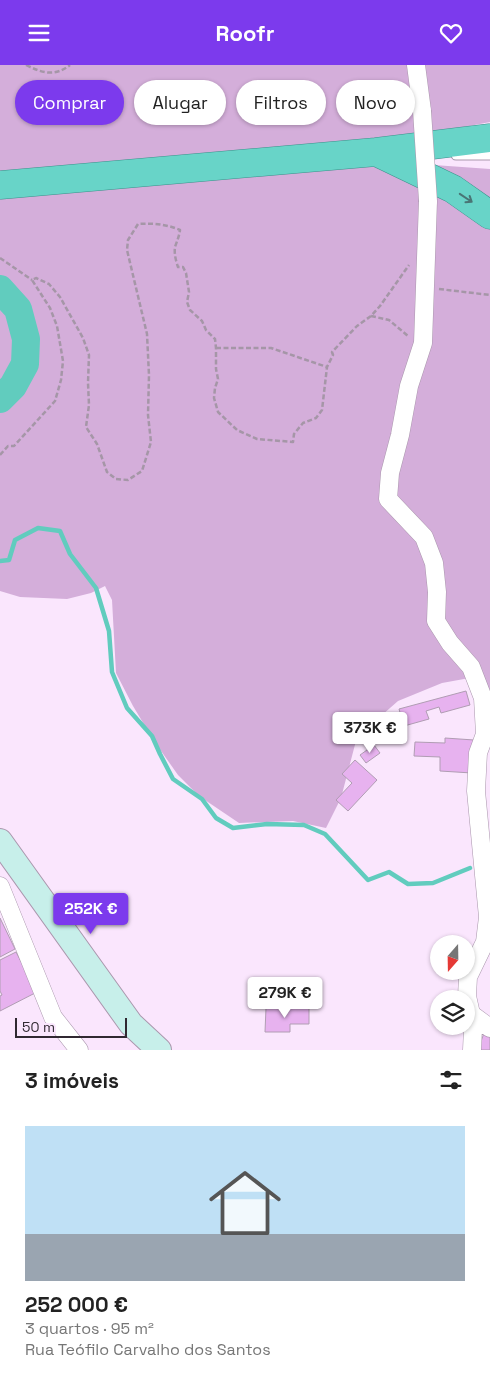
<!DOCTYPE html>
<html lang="pt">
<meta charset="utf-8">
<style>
:root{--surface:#fff;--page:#f2f2f2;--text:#222;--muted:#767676;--line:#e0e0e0;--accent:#7c3aed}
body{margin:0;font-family:"Space Grotesk",sans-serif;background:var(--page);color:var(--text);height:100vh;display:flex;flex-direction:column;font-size:19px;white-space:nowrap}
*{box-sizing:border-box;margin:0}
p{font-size:16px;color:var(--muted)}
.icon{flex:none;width:28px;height:28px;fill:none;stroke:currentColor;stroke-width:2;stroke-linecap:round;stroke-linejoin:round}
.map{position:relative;height:985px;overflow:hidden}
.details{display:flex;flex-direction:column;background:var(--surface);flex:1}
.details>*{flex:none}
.hud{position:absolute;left:15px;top:15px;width:460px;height:45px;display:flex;gap:10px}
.needle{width:32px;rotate:200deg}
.buttons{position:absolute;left:430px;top:870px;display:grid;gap:10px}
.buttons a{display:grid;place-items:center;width:45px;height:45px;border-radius:50%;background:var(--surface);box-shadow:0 1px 4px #0004;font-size:25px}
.scale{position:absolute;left:15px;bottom:12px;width:112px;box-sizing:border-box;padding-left:5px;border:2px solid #302831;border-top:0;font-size:14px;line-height:18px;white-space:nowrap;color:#302831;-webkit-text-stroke:4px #fae6fd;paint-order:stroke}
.price{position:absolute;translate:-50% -42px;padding:0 11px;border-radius:5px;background:#fff;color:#222;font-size:16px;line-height:32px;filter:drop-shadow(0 1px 2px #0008)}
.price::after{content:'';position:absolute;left:50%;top:30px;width:15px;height:11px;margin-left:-8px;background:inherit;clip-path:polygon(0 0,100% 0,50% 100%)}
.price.on{background:var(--accent);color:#fff}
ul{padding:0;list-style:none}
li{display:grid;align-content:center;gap:10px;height:265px;padding:0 25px}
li+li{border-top:1px solid var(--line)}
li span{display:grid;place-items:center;height:155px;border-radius:0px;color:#555}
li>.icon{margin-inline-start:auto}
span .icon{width:90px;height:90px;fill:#fffc;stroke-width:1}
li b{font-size:21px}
h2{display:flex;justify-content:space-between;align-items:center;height:60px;padding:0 25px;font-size:21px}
.tag{padding:0 18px;border-radius:22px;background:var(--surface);box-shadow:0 1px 4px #0004;font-size:18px;line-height:45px}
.tag.on{background:var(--accent);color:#fff}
header{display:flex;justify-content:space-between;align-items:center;height:65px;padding:0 25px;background:var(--accent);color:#fff;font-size:22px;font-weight:700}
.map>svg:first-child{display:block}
.green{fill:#d4aeda}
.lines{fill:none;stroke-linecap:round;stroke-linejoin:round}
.stream{stroke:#61ccbe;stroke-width:4.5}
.river{stroke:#61ccbe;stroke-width:28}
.building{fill:#e7b2ef;stroke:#b09db3}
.service-casing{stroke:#aa97ad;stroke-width:11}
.minor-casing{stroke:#aa97ad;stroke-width:19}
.secondary-casing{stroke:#aa97ad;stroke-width:26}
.trunk-casing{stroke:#3c918a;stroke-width:29}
.path{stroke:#a596a7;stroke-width:2.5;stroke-dasharray:5 2.5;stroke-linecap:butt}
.service{stroke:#fff;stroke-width:9}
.minor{stroke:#fff;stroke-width:18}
.secondary{stroke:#c7efea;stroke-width:24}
.trunk{stroke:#68d4c8;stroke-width:28}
.minor-bridge-casing{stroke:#aa97ad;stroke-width:19;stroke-linecap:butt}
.minor-bridge{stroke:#fff;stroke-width:18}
.oneway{stroke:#497575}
</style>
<header><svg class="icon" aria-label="menu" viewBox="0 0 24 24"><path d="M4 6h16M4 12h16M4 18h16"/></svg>Roofr<svg class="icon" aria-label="heart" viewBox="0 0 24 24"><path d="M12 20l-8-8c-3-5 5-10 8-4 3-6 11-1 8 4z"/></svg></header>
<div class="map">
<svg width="490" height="985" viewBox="0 0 490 985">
<rect width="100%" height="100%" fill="#fae6fd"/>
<!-- green -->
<path class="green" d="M0 0H490V57L413 72 418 125 447 135 490 163V670L475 612 442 618 398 636 357 672 341 733 326 763 293 756 239 758 199 731 178 710 154 676 133 641 116 608 112 535 105 521 91 528 67 534 20 532 0 526Z
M434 100 490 104V141Z"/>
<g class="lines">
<!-- stream -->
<path class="stream" d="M0 496 9 495 15 475 38 463 60 466 70 489 96 523 109 566 112 607 127 643 152 671 160 689 173 714 202 734 216 753 233 763 267 759 304 760 325 769 368 815 389 807 408 819 433 818 470 803"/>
<!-- river -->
<path class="river" d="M0 224 18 244 26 274 25 299 13 321 0 334"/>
</g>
<!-- building -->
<path class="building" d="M466 626 470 640 441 648 439 642 426 646 429 654 404 661 399 644Z
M445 673 474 675 472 708 440 706V692L414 691 415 677 445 678Z
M374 680 380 688 366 698 360 690Z
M355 695 377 715 348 746 336 735 352 718 342 709Z
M0 853 15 884 0 892Z
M16 887 37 927 0 946V931L2 930 0 926V895Z
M266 943H309V959H290V967H265Z
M484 968 490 970V985H478Z"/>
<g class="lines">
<defs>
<path id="service" d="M456 90H490"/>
<path id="minor" d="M416 0 422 46
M428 136 423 278 409 321 400 370 390 408 388 434 424 472 434 498 437 527 436 556 450 578 471 602 483 633 485 669 478 688 476 726 488 852 485 877 468 912 467 931 471 949 473 963 472 985
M0 821 53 952 79 985
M471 949 490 963"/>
<path id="secondary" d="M0 776 131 959 159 985"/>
<path id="trunk" d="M376 87 453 124 490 150
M0 120 376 87 490 73"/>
</defs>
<!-- service casing -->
<use href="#service" class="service-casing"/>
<!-- minor casing -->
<use href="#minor" class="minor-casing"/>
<!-- secondary casing -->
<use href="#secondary" class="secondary-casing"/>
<!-- trunk casing -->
<use href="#trunk" class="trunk-casing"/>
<!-- path -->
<path class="path" d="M26 0C42 8 55 12 70 0
M0 193 32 215
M439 224 490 230
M371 251 389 255 408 271
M216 283H271L327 302
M0 390 8 381H14L55 336 61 315 63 296 57 261 50 243 32 215 36 213 49 219 60 232 83 273 89 290 88 318 89 340 86 362 97 379 107 407 116 414 128 415 142 406 151 377 148 350 149 310 147 269 127 185 128 175 138 159C153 158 166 159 180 165 179 172 177 176 175 182 174 189 176 196 178 202H183L186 208 189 227 187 237 190 245 202 256 206 265 215 274 216 283V304L218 314 215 323 214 333 218 347 237 365 257 374 293 377 294 369 303 358 316 353 322 345 327 302 333 290 332 287 357 261 371 251 380 241 409 200"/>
<!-- service -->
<use href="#service" class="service"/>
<!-- minor -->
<use href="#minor" class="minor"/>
<!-- secondary -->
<use href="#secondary" class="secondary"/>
<!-- trunk -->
<use href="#trunk" class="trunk"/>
<defs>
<path id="minor-bridge" d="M422 46 428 136"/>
</defs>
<!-- minor-bridge casing -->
<use href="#minor-bridge" class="minor-bridge-casing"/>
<!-- minor-bridge -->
<use href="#minor-bridge" class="minor-bridge"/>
</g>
<!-- one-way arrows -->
<defs><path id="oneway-shaft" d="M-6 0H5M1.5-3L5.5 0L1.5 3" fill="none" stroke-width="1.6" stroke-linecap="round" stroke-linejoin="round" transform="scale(1.25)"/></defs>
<use class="oneway" href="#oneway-shaft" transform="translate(466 133) rotate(34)"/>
</svg>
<div class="buttons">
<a><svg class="needle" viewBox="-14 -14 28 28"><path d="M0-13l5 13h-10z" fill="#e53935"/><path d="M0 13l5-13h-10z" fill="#767676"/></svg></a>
<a><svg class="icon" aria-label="layers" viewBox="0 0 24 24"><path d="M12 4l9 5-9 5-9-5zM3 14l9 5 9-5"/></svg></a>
</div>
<div class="scale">50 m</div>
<b class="price" style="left:370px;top:689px">373K €</b>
<b class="price on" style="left:91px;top:870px">252K €</b>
<b class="price" style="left:285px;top:954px">279K €</b>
<div class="hud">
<a class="tag on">Comprar</a>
<a class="tag">Alugar</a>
<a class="tag">Filtros</a>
<a class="tag">Novo</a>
</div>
</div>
<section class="details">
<h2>3 imóveis<svg class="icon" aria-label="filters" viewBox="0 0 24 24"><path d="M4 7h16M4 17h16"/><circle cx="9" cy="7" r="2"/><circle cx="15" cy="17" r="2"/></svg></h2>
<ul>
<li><span style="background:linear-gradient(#bfe0f5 70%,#9aa5b1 0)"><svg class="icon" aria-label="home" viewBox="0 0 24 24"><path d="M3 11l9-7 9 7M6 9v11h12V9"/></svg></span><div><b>252 000 €</b><p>3 quartos · 95 m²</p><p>Rua Teófilo Carvalho dos Santos</p></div></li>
</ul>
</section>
